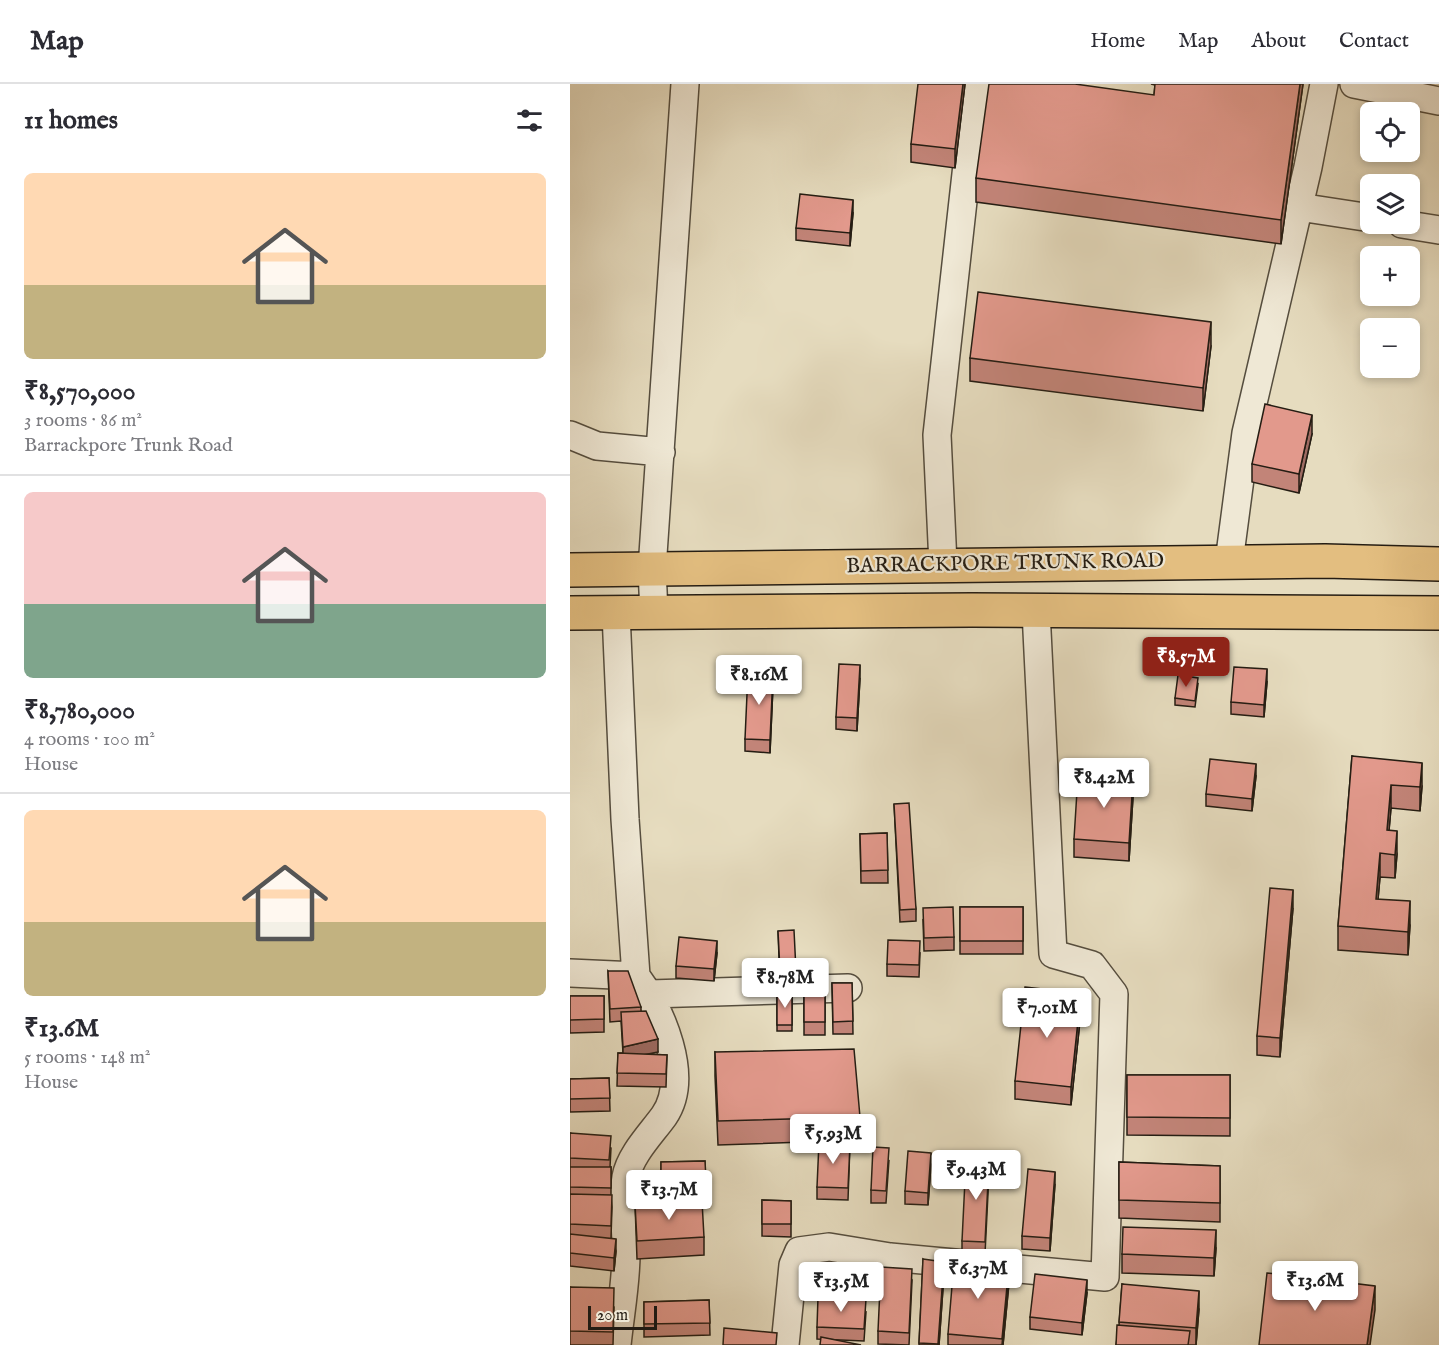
<!DOCTYPE html>
<meta charset="utf-8">
<style>
:root{--surface:#fff;--page:#f7f7f7;--text:#2b2b33;--muted:#7c7c81;--line:#e1e1e2;--accent:#8f2418}
body{margin:0;font-family:"IM FELL English",serif;background:var(--page);color:var(--text);height:100vh;display:flex;flex-direction:column;font-size:22px;white-space:nowrap}
*{box-sizing:border-box;margin:0}
p{font-size:20px;color:var(--muted)}
.icon{flex:none;width:33px;height:33px;fill:none;stroke:currentColor;stroke-width:2;stroke-linecap:round;stroke-linejoin:round}
.map{position:relative;flex:1;overflow:hidden}
.details{display:flex;flex-direction:column;background:var(--surface);width:570px}
.details>*{flex:none}
.controls{position:absolute;left:790px;top:18px;display:grid;gap:12px}
.controls a{display:grid;place-items:center;width:60px;height:60px;border-radius:9px;background:var(--surface);box-shadow:0 3px 9px #0003;font-size:30px}
.scale{position:absolute;left:18px;bottom:15px;width:69px;box-sizing:border-box;padding-left:6px;border:3px solid #251d13;border-top:0;font-size:16px;line-height:21px;white-space:nowrap;color:#251d13;-webkit-text-stroke:4px #efe8d5;paint-order:stroke}
.price{position:absolute;translate:-50% -51px;padding:0 14px;border-radius:6px;background:#fff;color:#222;font-size:20px;line-height:39px;filter:drop-shadow(0 2px 3px #0008)}
.price::after{content:'';position:absolute;left:50%;top:36px;width:18px;height:14px;margin-left:-9px;background:inherit;clip-path:polygon(0 0,100% 0,50% 100%)}
.price.selected{background:var(--accent);color:#fff}
ul{padding:0;list-style:none}
li{display:grid;align-content:center;gap:12px;height:318px;padding:0 24px}
li+li{border-top:2px solid var(--line)}
li span{display:grid;place-items:center;height:186px;border-radius:9px;color:#555}
li>.icon{margin-inline-start:auto}
span .icon{width:108px;height:108px;fill:#fffc;stroke-width:1}
li b{font-size:26px}
h2{display:flex;justify-content:space-between;align-items:center;height:72px;padding:0 24px;font-size:26px}
header{display:flex;align-items:center;gap:36px;box-sizing:border-box;height:84px;padding:0 30px;background:var(--surface);border-bottom:2px solid var(--line)}
header strong{font-size:28px}
nav{display:flex;gap:33px;margin-inline-start:auto;font-size:21px}
main{display:flex;flex:1;min-height:0}
.map>svg:first-child{display:block}
.lines{fill:none;stroke-linecap:round;stroke-linejoin:round}
.minor-casing{stroke:#554d3e;stroke-width:30}
.primary-casing{stroke:#251d13;stroke-width:36}
.minor{stroke:#efe8d5;stroke-width:27}
.primary{stroke:#e3be80;stroke-width:33}
.wall{fill:#c28478;stroke:#251d13;stroke-width:1.5}
.shaded-wall{fill:#9e6b62;stroke:#251d13;stroke-width:1.5}
.building{fill:#e2998c;stroke:#251d13;stroke-width:1.5}
.labels{text-anchor:middle;dominant-baseline:central;stroke-width:4.5;stroke-linejoin:round;paint-order:stroke}
.street-label{font-size:21px;fill:#251d13;stroke:#efe8d5}
</style>
<header>
<strong>Map</strong>
<nav><a>Home</a><a>Map</a><a>About</a><a>Contact</a></nav>
</header>
<main>
<section class="details">
<h2>11 homes<svg class="icon" aria-label="filters" viewBox="0 0 24 24"><path d="M4 7h16M4 17h16"/><circle cx="9" cy="7" r="2"/><circle cx="15" cy="17" r="2"/></svg></h2>
<ul>
<li><span style="background:linear-gradient(#ffd9b3 60%,#c2b280 0)"><svg class="icon" aria-label="home" viewBox="0 0 24 24"><path d="M3 11l9-7 9 7M6 9v11h12V9"/></svg></span><div><b>₹8,570,000</b><p>3 rooms · 86 m²</p><p>Barrackpore Trunk Road</p></div></li>
<li><span style="background:linear-gradient(#f6c9c9 60%,#7fa58c 0)"><svg class="icon" aria-label="home" viewBox="0 0 24 24"><path d="M3 11l9-7 9 7M6 9v11h12V9"/></svg></span><div><b>₹8,780,000</b><p>4 rooms · 100 m²</p><p>House</p></div></li>
<li><span style="background:linear-gradient(#ffd9b3 60%,#c2b280 0)"><svg class="icon" aria-label="home" viewBox="0 0 24 24"><path d="M3 11l9-7 9 7M6 9v11h12V9"/></svg></span><div><b>₹13.6M</b><p>5 rooms · 148 m²</p><p>House</p></div></li>
</ul>
</section>
<div class="map">
<svg width="869" height="1261" viewBox="0 0 869 1261">
<rect width="100%" height="100%" fill="#e6dcbf"/>
<filter id="stains"><feTurbulence type="fractalNoise" baseFrequency=".00333" numOctaves="4"/><feColorMatrix values="0 0 0 0 .2 0 0 0 0 .09 0 0 0 0 .02 0 0 0 .5 -.17"/></filter>
<radialGradient id="worn" r=".72"><stop offset=".6" stop-color="#630" stop-opacity="0"/><stop offset="1" stop-color="#630" stop-opacity=".3"/></radialGradient>
<g class="lines">
<defs>
<path id="minor" d="M784 0 869 17
M729 123 801 134
M832 140 869 146
M0 351 27 362 91 368
M659 478 676 349 738 83 754 0
M373 480 367 351 406 0
M84 529 82 485 115 0
M0 889 66 892 55 735 46 529
M80 910 278 904
M47 1261C50 1231 56 1200 56 1170 57 1144 51 1119 56 1093 60 1071 81 1050 94 1032 121 993 91 926 66 892
M215 1261 223 1181 229 1167 259 1163 320 1173 535 1193 544 910 522 881 483 870 466 527"/>
<path id="primary" d="M0 486 755 477 869 480
M0 529 402 526 869 529"/>
</defs>
<!-- minor casing -->
<use href="#minor" class="minor-casing"/>
<!-- primary casing -->
<use href="#primary" class="primary-casing"/>
<!-- minor -->
<use href="#minor" class="minor"/>
<!-- primary -->
<use href="#primary" class="primary"/>
</g>
<!-- wall -->
<path class="wall" d="M395 0 385 84 341 78V60Z
M581 0H733L711 160 406 118V94L584 11 585 1Z
M283 129 280 162 226 156V144Z
M641 262 633 327 400 297V274Z
M742 350 729 409 682 398V380Z
M290 594 287 647 266 645V633Z
M697 598 694 633 661 630V618Z
M628 600 625 623 605 621V614Z
M203 602 200 669 175 667V655Z
M782 672 852 702 850 727 821 724 819 746 827 770 825 794 810 793 808 815 840 841 838 871 768 866V842Z
M686 692 682 727 636 722V710Z
M563 713 559 777 504 773V755Z
M324 720 346 825V837L330 838Z
M317 749 318 799H291L290 750Z
M390 823H453V870H390Z
M723 824 710 973 687 971V952Z
M353 836 384 853V866L354 867Z
M208 847 226 887V899L210 900Z
M147 869 144 897 106 894V882Z
M350 869 349 893 317 892V880Z
M38 887 71 923V927L88 968 77 970 97 971 96 1003 47 1002 48 969H53L51 937 40 938Z
M234 899H255V951H234Z
M262 899H282L283 950H263Z
M222 909V947H207V910Z
M0 912H34V948L0 949Z
M490 916 510 937 501 1021 445 1015V997Z
M145 968 290 1033V1056L148 1061 145 992Z
M557 991H660V1052L557 1051Z
M39 994 40 1027 0 1028V995Z
M0 1049 41 1064 40 1083H41V1111L42 1123 41 1154 46 1167 44 1187 0 1182Z
M280 1060 278 1116 247 1115V1103Z
M319 1076 316 1119H301V1106Z
M135 1077 136 1108 91 1109V1078Z
M549 1078 650 1082V1138L549 1134Z
M361 1081 358 1121 335 1120V1107Z
M419 1090 415 1170H392V1157Z
M485 1100 480 1167 452 1165V1152Z
M192 1116 221 1117V1153L192 1152Z
M65 1120 134 1153V1171L67 1175Z
M646 1164 644 1192 552 1189V1170Z
M353 1175 374 1190 369 1261H349Z
M342 1197 339 1261 308 1260V1247Z
M439 1199 433 1261H378V1250Z
M552 1200 629 1225 626 1261H546L549 1241Z
M0 1203 44 1223 43 1261H0Z
M517 1209 512 1251 460 1245V1233Z
M139 1216 140 1251 74 1253V1218Z
M296 1228 294 1257 247 1255V1243Z"/>
<!-- shaded-wall -->
<path class="shaded-wall" d="M393 0H395L385 84V65Z
M730 0H733L711 160V136Z
M283 116V129L280 162V149Z
M641 238V262L633 327V304Z
M742 331V350L729 409V390Z
M290 581V594L287 647V634Z
M697 585V598L694 633V621Z
M203 590V602L200 669V656Z
M852 679V702L850 727V703Z
M686 680V692L682 727V715Z
M563 695V713L559 777V759Z
M821 701V724L817 770V746Z
M827 747V770L825 794V771Z
M810 769V793L806 838V815Z
M723 806V824L710 973V954Z
M840 817V841L838 871V848Z
M147 857V869L144 897V885Z
M510 918V937L501 1021V1003Z
M88 955V968L53 975V963Z
M361 1069V1081L358 1121V1109Z
M485 1088V1100L480 1167V1154Z
M646 1146V1164L644 1192V1174Z
M46 1155V1167L44 1187V1174Z
M374 1178V1190L369 1261H368Z
M439 1181V1199L433 1261H432Z
M517 1196V1209L512 1251V1239Z
M805 1202V1226L800 1261H797Z
M629 1207V1225L626 1261V1244Z"/>
<!-- building -->
<path class="building" d="M348 0H393L385 65 341 60Z
M419 0H505L584 11 585 0H730L711 136 406 94Z
M230 110 283 116 280 149 226 144Z
M408 208 641 238 633 304 400 274Z
M695 320 742 331 729 390 682 380Z
M269 580 290 581 287 634 266 633Z
M664 583 697 585 694 621 661 618Z
M178 588 203 590 200 656 175 655Z
M608 591 628 594 625 617 605 614Z
M782 672 852 679 850 703 821 701 817 746 827 747 825 771 810 769 806 815 840 817 838 848 768 842Z
M640 675 686 680 682 715 636 710Z
M508 691 563 695 559 759 504 755Z
M339 719 346 825 330 826 324 720Z
M317 749 318 786 291 787 290 750Z
M700 804 723 806 710 954 687 952Z
M383 823 384 853 354 854 353 824Z
M390 823H453V857H390Z
M224 846 226 887H210L208 847Z
M109 853 147 857 144 885 106 882Z
M318 856 350 857 349 881 317 880Z
M38 887H58L71 923 40 925Z
M234 899H255V938H234Z
M262 899H282L283 937 263 938Z
M455 903 490 907 489 916 510 918 501 1003 445 997Z
M222 909V941H207V910Z
M0 912H34V935L0 936Z
M76 927 88 955 53 963 51 928Z
M284 965 290 1033 148 1037 145 968Z
M48 969 97 971 96 990 47 989Z
M557 991H660V1034L557 1033Z
M39 994 40 1014 0 1015V995Z
M0 1049 41 1052 39 1076 0 1074Z
M249 1058 280 1060 278 1104 247 1103Z
M303 1063 319 1064 316 1107 301 1106Z
M338 1067 361 1069 358 1109 335 1107Z
M396 1076 419 1077 415 1158 392 1157Z
M135 1077 136 1095 91 1096V1078Z
M549 1078 650 1082V1119L549 1116Z
M0 1083H41V1104L0 1103Z
M458 1085 485 1088 480 1154 452 1152Z
M0 1110 42 1111 41 1142 0 1140Z
M192 1116 221 1117V1140H192Z
M132 1117 134 1153 67 1157 65 1120Z
M553 1143 646 1146 644 1174 552 1170Z
M0 1150 46 1155 44 1174 0 1169Z
M353 1175 374 1178 368 1260 349 1259Z
M384 1178 439 1181 432 1255 378 1250Z
M311 1183 342 1185 339 1249 308 1247Z
M697 1189 805 1202 797 1261H689Z
M465 1190 517 1196 512 1239 460 1233Z
M552 1200 629 1207 626 1244 549 1238Z
M0 1203 44 1204 43 1248 0 1247Z
M248 1213 296 1215 294 1245 247 1243Z
M139 1216 140 1239 74 1240V1218Z
M547 1241 620 1247 618 1261H546Z
M154 1244 207 1249 206 1261H153Z
M251 1253 291 1261H250Z"/>
<g class="labels">
<!-- street labels -->
<g class="street-label">
<text transform="translate(435 480) rotate(-1)">BARRACKPORE TRUNK ROAD</text>
</g>
</g>
<rect width="100%" height="100%" filter="url(#stains)"/>
<rect width="100%" height="100%" fill="url(#worn)"/>
</svg>
<div class="controls">
<a><svg class="icon" aria-label="locate" viewBox="0 0 24 24"><circle cx="12" cy="12" r="6"/><path d="M12 2v4M12 18v4M2 12h4M18 12h4"/></svg></a>
<a><svg class="icon" aria-label="layers" viewBox="0 0 24 24"><path d="M12 4l9 5-9 5-9-5zM3 14l9 5 9-5"/></svg></a>
<a>+</a>
<a>−</a>
</div>
<div class="scale">20 m</div>
<b class="price selected" style="left:616px;top:604px">₹8.57M</b>
<b class="price" style="left:189px;top:622px">₹8.16M</b>
<b class="price" style="left:534px;top:725px">₹8.42M</b>
<b class="price" style="left:215px;top:925px">₹8.78M</b>
<b class="price" style="left:477px;top:955px">₹7.01M</b>
<b class="price" style="left:263px;top:1081px">₹5.93M</b>
<b class="price" style="left:406px;top:1117px">₹9.43M</b>
<b class="price" style="left:99px;top:1137px">₹13.7M</b>
<b class="price" style="left:408px;top:1216px">₹6.37M</b>
<b class="price" style="left:745px;top:1228px">₹13.6M</b>
<b class="price" style="left:271px;top:1229px">₹13.5M</b>
</div>
</main>
